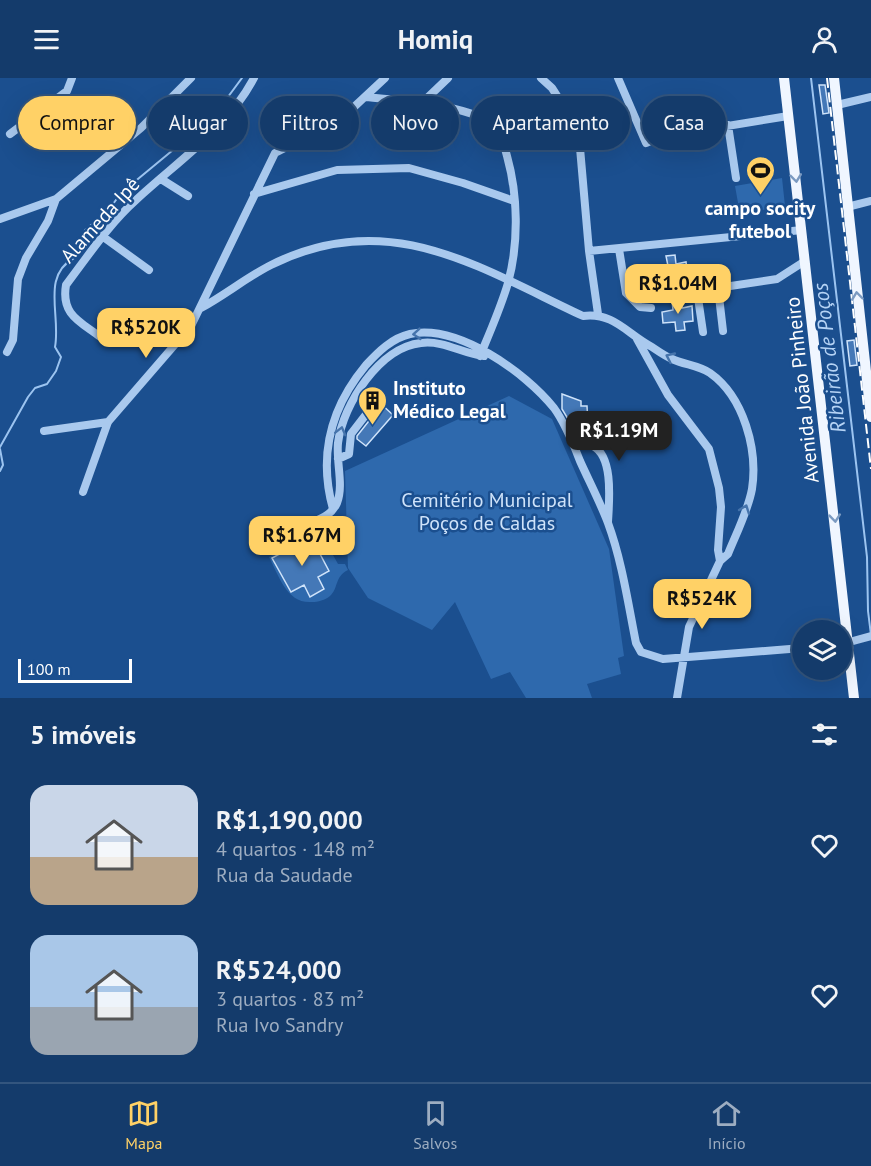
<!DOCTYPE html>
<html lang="pt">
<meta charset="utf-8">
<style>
:root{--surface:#143b6b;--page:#1d4271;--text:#f1f3f6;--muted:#9dadc1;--line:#33557e;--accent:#ffd166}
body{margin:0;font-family:"PT Sans",sans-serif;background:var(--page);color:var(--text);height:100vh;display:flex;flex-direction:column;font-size:22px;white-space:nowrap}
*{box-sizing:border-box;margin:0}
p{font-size:20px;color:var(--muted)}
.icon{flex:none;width:33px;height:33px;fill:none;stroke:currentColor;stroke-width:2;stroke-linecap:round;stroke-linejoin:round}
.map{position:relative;height:620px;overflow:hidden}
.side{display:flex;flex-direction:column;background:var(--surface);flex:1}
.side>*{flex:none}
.hud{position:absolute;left:18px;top:18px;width:836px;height:54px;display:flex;gap:12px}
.buttons{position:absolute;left:792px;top:542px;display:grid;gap:12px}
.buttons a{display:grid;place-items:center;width:60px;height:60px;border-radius:50%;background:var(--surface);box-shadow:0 6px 24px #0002,0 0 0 2px var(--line);font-size:30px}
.scale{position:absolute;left:18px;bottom:15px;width:114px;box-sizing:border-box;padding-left:6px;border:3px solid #fff;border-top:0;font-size:16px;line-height:21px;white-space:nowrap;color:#fff;-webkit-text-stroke:4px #1b4f8f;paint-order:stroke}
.price{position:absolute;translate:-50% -51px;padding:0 14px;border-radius:12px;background:var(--accent);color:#111;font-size:20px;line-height:39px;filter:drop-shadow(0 2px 3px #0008)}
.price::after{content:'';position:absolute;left:50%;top:36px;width:18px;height:14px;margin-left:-9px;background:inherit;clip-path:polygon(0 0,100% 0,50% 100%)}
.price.on{background:#222;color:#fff}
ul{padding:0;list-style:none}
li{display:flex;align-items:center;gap:18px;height:150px;padding:0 30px}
li span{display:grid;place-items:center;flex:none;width:168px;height:120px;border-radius:18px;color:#555}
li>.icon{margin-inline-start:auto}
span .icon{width:72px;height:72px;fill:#fffc;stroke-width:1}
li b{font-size:26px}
h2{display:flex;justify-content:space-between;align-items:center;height:72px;padding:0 30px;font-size:26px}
.chip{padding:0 21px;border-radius:27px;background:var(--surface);box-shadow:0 6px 24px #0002,0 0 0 2px var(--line);font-size:21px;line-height:54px}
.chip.on{background:var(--accent);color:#111}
header{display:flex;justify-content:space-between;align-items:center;height:78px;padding:0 30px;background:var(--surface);font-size:27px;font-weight:800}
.tab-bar{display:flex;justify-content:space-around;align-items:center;height:84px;border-top:2px solid var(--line);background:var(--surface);font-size:16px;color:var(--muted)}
.tab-bar a{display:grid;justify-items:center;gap:3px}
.tab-bar .on{color:var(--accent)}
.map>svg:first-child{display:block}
.green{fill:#2e69ad}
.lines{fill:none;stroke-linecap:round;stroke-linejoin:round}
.stream{stroke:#9cc4f0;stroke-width:2}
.building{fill:#4478b7;stroke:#cfe3fa;stroke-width:1.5}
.minor{stroke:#a9c9ee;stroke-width:8}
.major{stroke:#f0f6ff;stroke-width:10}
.rail{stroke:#fff;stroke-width:2;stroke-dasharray:10 4.5;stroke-linecap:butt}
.oneway{stroke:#7b9ac1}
.oneway2{stroke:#4674ac}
.labels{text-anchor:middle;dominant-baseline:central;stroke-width:5;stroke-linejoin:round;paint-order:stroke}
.poi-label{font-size:20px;font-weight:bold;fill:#fff;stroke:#1b4f8f}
.street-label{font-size:20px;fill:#fff;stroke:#1b4f8f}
.park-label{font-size:20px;fill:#cfe3fa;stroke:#1b4f8f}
.water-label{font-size:21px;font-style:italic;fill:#b5d3f5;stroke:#1b4f8f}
</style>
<header><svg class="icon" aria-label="menu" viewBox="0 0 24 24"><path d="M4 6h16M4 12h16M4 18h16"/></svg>Homiq<svg class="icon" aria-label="person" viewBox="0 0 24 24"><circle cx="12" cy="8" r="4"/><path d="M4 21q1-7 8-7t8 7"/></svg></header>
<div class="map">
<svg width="871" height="620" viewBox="0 0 871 620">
<rect width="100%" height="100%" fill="#1b4f8f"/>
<!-- green -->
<path class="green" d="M782 100 785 128 740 136 735 108Z
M509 318 552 341 609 471 624 578 618 580 621 596 587 606 592 620H526L510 594 491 601 455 524 432 552 368 520 348 490 345 393Z
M330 448 334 458 328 468 338 486H345L348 492C334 499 339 510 330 518 325 522 318 524 312 524 287 526 279 498 269 479L314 453 313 450Z"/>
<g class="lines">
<!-- stream -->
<path class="stream" d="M811 0 867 479 868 533 871 557
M0 369 28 319 35 310 47 306 56 293 61 279 55 269C61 237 41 198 74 180L85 152 108 133 121 115 179 67 199 46 222 27 242 0
M0 371 3 387 0 393"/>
</g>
<!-- building -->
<path class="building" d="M819 7H825L829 35 823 36Z
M675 177 676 186 686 184 688 199 678 200 679 208 670 209 669 200 657 201 656 190 668 188 666 178Z
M681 221 682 230 692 228 693 243 684 244 685 252 676 253 675 244 663 245 662 234 673 232 672 222Z
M854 262 857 287 850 288 847 263Z
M562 316 581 323V328H587L588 345 571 346 562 331Z
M379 324 393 337 366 368 357 361V358L376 334Z
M311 459 329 493 318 499 324 511 310 519 304 507 291 514 272 480Z"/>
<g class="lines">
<!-- minor -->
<path class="minor" d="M541 0 552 10 573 43 580 70 589 173 598 236
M618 0 646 65 660 59 788 38
M366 19C398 22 466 27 491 45 501 52 504 67 507 78 518 117 519 165 508 205 501 229 490 254 480 278
M423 24 448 0
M837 27 871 19
M728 47 736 100
M10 56 67 13 72 0
M161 101 188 118
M254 116 337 92 409 90 463 105 514 123
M847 129 871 123
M0 141 56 121 141 50 191 0
M102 158 149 192
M619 171 626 215 640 229 651 230
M589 173 802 152
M718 210 723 253
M201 230C225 217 247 199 271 187 388 128 478 189 583 238 614 234 627 256 652 269 658 273 665 278 672 281 685 287 698 287 710 295 744 319 758 372 752 411 748 433 736 456 728 476L720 483 689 549 677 620
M703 254 697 213 777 201 805 183
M99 258C79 243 61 236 66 207 88 178 109 146 136 122 178 83 227 51 254 0
M637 261 668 317 709 371 719 410 721 429 718 472 720 483
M7 274 13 262 18 201 26 180 48 143 56 121
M44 353 108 344
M571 361C578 363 587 364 593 368 614 379 609 424 608 444
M338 381 349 376 351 356 371 330
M83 414 108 344 191 248 275 75 340 42 385 0
M333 431C318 377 331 329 366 287 378 274 392 260 410 256 458 246 525 294 554 330 565 345 573 365 580 383 589 403 600 424 608 445 622 483 628 525 636 565L641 574 663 581 802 570
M313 444C323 440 332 436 337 425 344 407 336 384 338 365 343 326 380 269 421 265 444 262 463 276 484 278
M842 566 871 558"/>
<!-- major -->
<path class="major" d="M784 0 854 620
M834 0 871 339"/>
<!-- rail -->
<path class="rail" d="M827 0 871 391"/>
</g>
<!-- one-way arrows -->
<defs><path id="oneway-chevron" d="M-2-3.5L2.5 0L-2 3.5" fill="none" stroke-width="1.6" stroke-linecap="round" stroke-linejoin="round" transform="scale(1.5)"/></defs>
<g class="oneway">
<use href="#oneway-chevron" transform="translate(796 100) rotate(83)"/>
<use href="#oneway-chevron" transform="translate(857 218) rotate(-97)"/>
<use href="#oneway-chevron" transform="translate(835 440) rotate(84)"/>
</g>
<g class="oneway2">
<use href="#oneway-chevron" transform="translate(417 256) rotate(175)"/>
<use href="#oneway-chevron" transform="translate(670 279) rotate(-155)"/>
<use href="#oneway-chevron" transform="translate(341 353) rotate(-76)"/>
<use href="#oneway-chevron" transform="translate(745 431) rotate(-70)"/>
</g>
<!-- icons -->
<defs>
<symbol id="stadium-pin" viewBox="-11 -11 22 30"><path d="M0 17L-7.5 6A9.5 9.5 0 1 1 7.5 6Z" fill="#ffd166" stroke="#1b4f8f"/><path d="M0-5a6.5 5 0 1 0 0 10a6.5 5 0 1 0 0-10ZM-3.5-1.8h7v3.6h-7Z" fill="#111"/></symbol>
<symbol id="building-pin" viewBox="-11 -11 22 30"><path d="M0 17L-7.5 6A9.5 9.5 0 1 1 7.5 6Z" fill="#ffd166" stroke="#1b4f8f"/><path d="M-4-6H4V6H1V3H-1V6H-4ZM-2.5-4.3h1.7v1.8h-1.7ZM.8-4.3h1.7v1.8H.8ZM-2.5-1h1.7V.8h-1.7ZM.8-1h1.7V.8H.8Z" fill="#111"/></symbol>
</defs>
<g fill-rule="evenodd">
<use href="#stadium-pin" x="744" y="76" width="33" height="45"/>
<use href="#building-pin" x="356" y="306" width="33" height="45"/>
</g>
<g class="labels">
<!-- poi labels -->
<g class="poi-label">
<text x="760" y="130">campo socity<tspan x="760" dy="23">futebol</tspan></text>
<text x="393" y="310" text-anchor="start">Instituto<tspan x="393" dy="23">Médico Legal</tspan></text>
</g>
<!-- street labels -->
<g class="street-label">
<text transform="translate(100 142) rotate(-48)">Alameda Ipê</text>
<text transform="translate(802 312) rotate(-96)">Avenida João Pinheiro</text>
</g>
<!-- park labels -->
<g class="park-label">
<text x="487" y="422">Cemitério Municipal<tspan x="487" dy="23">Poços de Caldas</tspan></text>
</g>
<!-- water labels -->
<g class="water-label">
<text transform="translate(829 280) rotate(-97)">Ribeirão de Poços</text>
</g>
</g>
</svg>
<div class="buttons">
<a><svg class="icon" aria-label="layers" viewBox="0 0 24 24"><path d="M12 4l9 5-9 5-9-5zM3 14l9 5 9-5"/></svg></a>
</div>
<div class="scale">100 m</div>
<b class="price" style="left:678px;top:237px">R$1.04M</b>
<b class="price" style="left:146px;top:281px">R$520K</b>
<b class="price on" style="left:619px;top:384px">R$1.19M</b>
<b class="price" style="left:302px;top:489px">R$1.67M</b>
<b class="price" style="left:702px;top:552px">R$524K</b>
<div class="hud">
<a class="chip on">Comprar</a>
<a class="chip">Alugar</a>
<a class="chip">Filtros</a>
<a class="chip">Novo</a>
<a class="chip">Apartamento</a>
<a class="chip">Casa</a>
</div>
</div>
<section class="side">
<h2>5 imóveis<svg class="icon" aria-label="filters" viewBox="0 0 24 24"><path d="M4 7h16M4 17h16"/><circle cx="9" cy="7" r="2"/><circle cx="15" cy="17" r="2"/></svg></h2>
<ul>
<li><span style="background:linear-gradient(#c9d6e8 60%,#b9a48a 0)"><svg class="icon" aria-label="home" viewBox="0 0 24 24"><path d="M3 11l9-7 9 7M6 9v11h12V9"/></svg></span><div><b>R$1,190,000</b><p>4 quartos · 148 m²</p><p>Rua da Saudade</p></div><svg class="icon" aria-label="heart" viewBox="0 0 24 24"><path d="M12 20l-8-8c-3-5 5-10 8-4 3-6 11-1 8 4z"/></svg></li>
<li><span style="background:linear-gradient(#a9c7e8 60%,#9aa5b1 0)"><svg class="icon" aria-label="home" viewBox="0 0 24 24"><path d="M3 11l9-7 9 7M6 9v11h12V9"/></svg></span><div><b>R$524,000</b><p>3 quartos · 83 m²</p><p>Rua Ivo Sandry</p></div><svg class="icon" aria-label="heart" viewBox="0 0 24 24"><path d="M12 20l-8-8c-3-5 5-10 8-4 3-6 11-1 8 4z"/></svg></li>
</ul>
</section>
<nav class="tab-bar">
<a class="on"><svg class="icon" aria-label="map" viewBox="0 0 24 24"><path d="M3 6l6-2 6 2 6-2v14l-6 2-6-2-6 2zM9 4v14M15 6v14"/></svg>Mapa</a>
<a><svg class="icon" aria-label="saved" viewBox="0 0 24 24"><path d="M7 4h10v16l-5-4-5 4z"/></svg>Salvos</a>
<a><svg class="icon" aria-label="home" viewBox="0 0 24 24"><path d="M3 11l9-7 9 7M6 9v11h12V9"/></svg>Início</a>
</nav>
